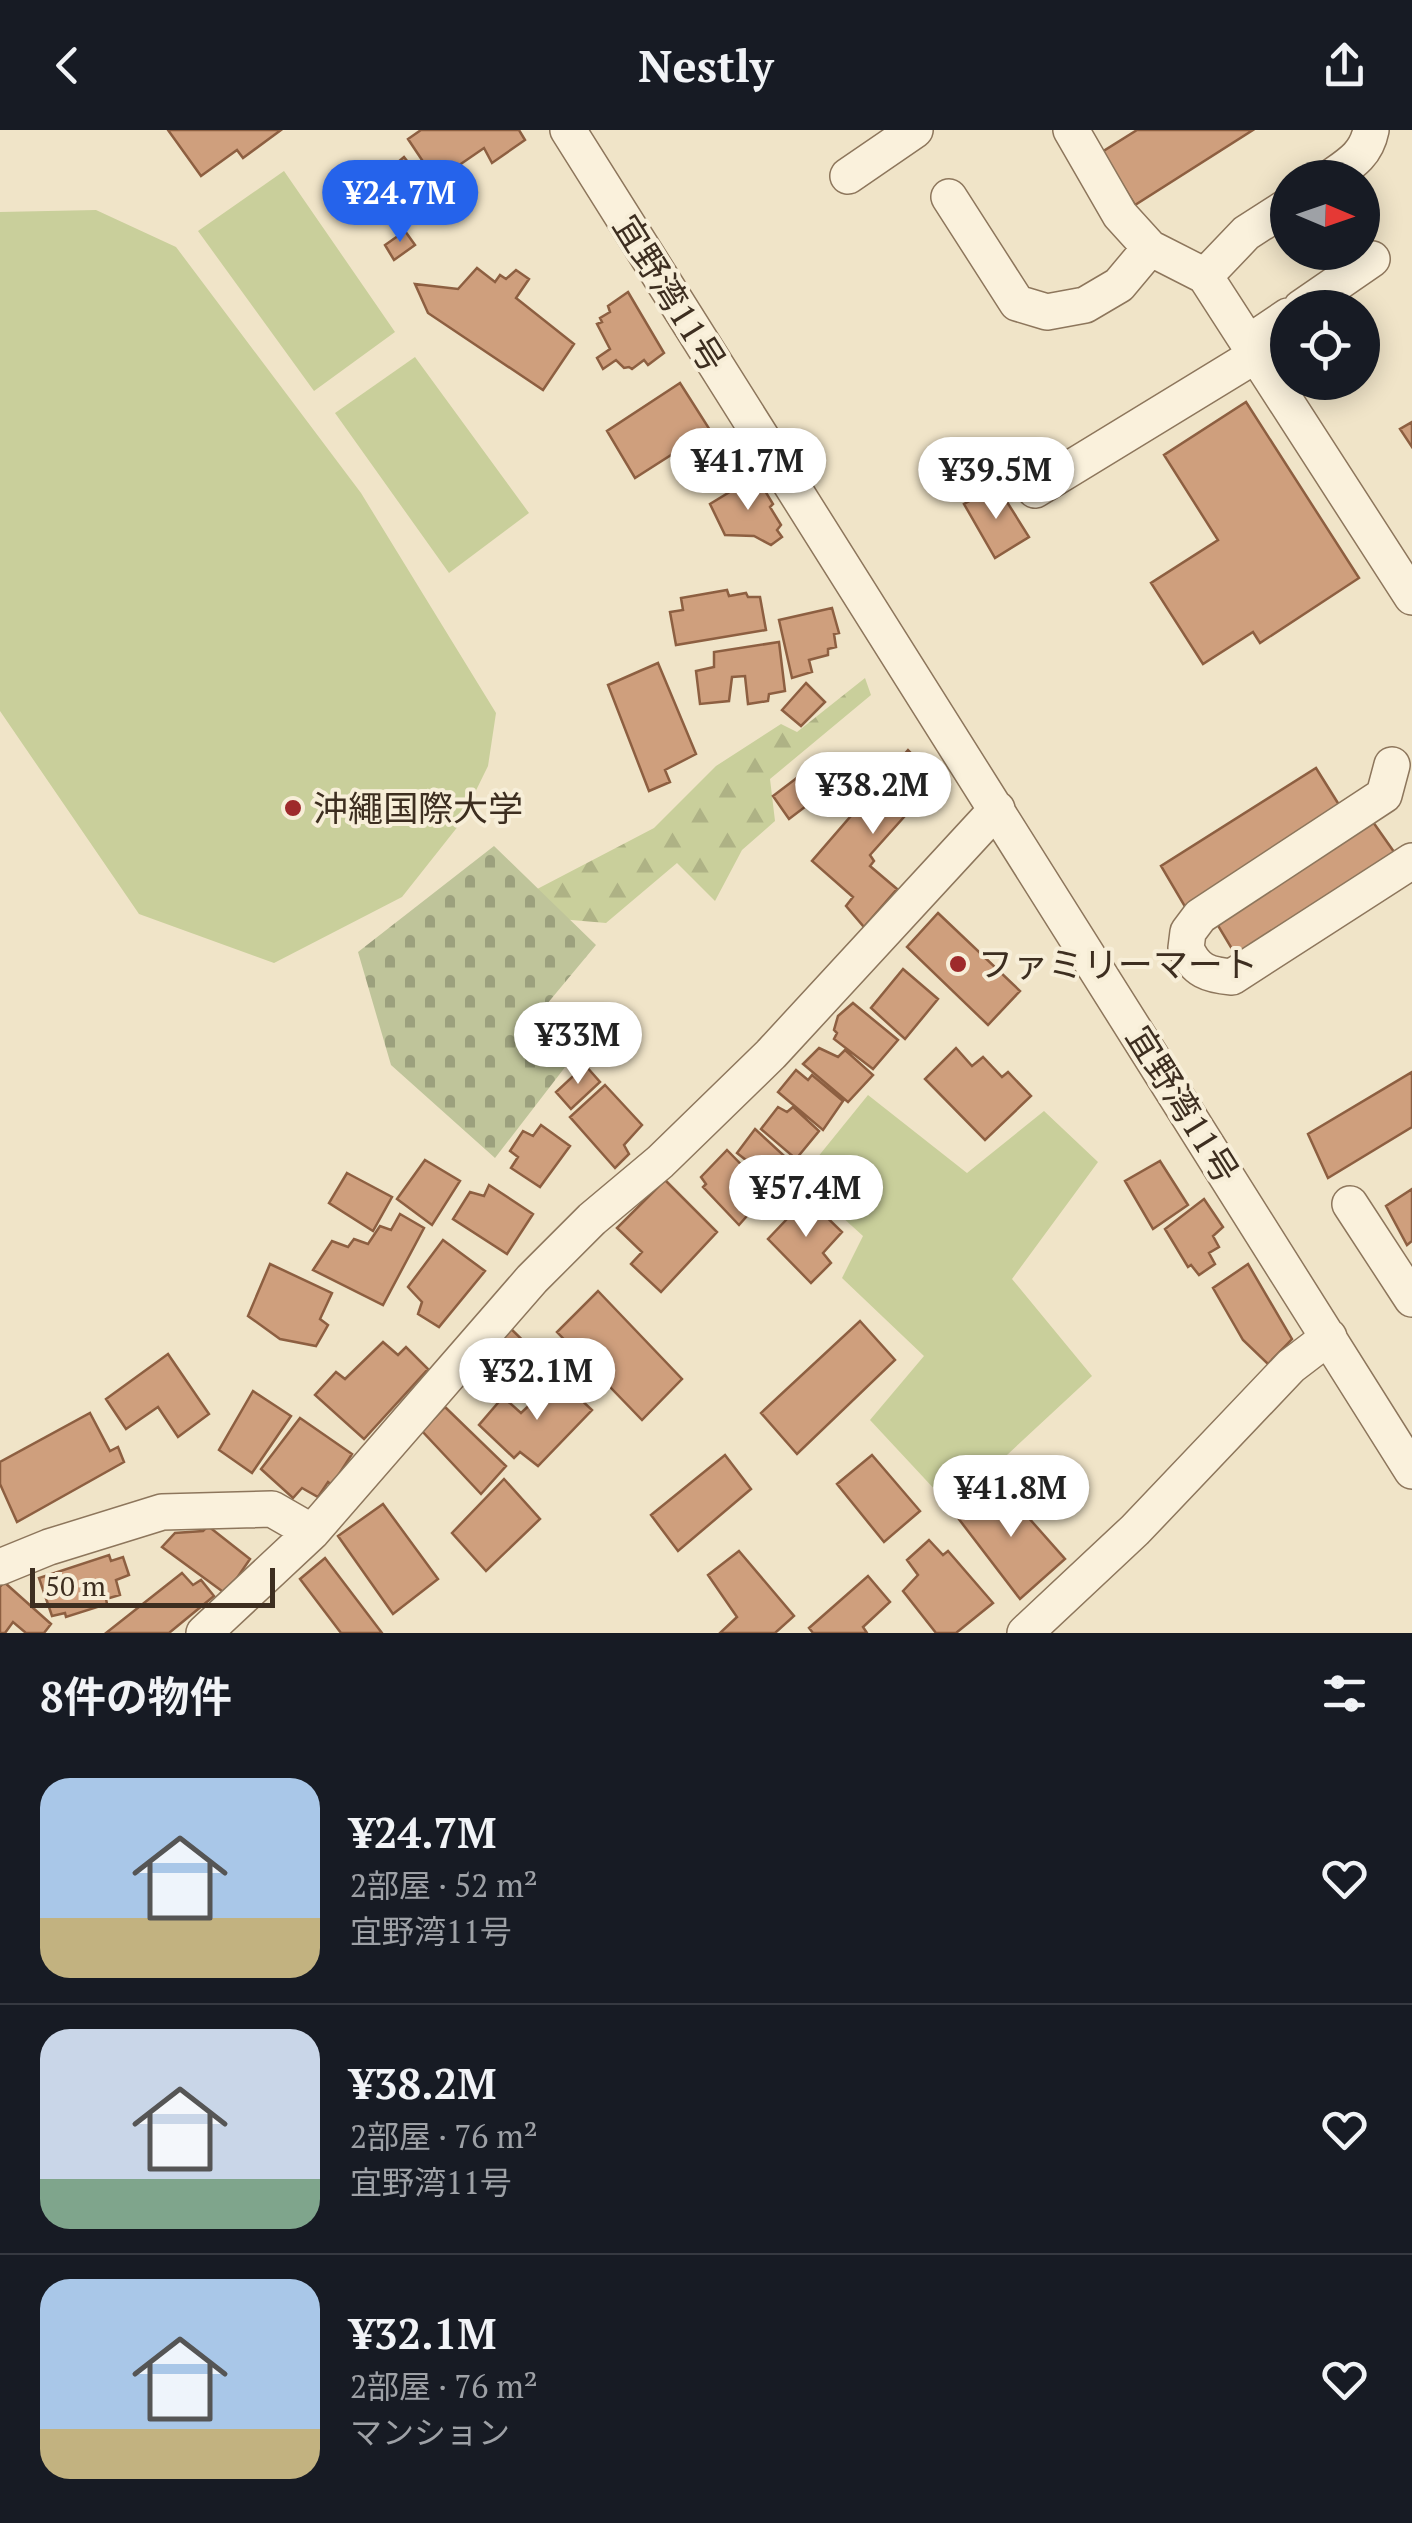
<!DOCTYPE html>
<html lang="ja">
<meta charset="utf-8">
<style>
:root{--surface:#171b24;--page:#242831;--text:#f1f3f6;--muted:#9ea1a6;--line:#363941;--accent:#2563eb}
body{margin:0;font-family:"PT Serif","Noto Sans JP",serif;background:var(--page);color:var(--text);height:100vh;display:flex;flex-direction:column;font-size:38px;white-space:nowrap}
*{box-sizing:border-box;margin:0}
p{font-size:32px;color:var(--muted)}
.icon{flex:none;width:55px;height:55px;fill:none;stroke:currentColor;stroke-width:2;stroke-linecap:round;stroke-linejoin:round}
.map{position:relative;height:1503px;overflow:hidden}
.details{display:flex;flex-direction:column;background:var(--surface);flex:1}
.details>*{flex:none}
.needle{width:65px;rotate:92deg}
.buttons{position:absolute;left:1270px;top:30px;display:grid;gap:20px}
.buttons a{display:grid;place-items:center;width:110px;height:110px;border-radius:50%;background:var(--surface);box-shadow:0 5px 25px #0003;font-size:50px}
.scale{position:absolute;left:30px;bottom:25px;width:245px;box-sizing:border-box;padding-left:10px;border:5px solid #3d2e20;border-top:0;font-size:28px;line-height:35px;white-space:nowrap;color:#3d2e20;-webkit-text-stroke:8px #f7eed8;paint-order:stroke}
.price{position:absolute;translate:-50% -85px;padding:0 22px;border-radius:35px;background:#fff;color:#222;font-size:32px;line-height:65px;filter:drop-shadow(0 2px 5px #0008)}
.price::after{content:'';position:absolute;left:50%;top:60px;width:30px;height:22px;margin-left:-15px;background:inherit;clip-path:polygon(0 0,100% 0,50% 100%)}
.price.selected{background:var(--accent);color:#fff}
ul{padding:0;list-style:none}
li{display:flex;align-items:center;gap:30px;height:250px;padding:0 40px}
li+li{border-top:2px solid var(--line)}
li span{display:grid;place-items:center;flex:none;width:280px;height:200px;border-radius:30px;color:#555}
li>.icon{margin-inline-start:auto}
span .icon{width:120px;height:120px;fill:#fffc;stroke-width:1}
li b{font-size:42px}
h2{display:flex;justify-content:space-between;align-items:center;height:120px;padding:0 40px;font-size:42px}
header{display:flex;justify-content:space-between;align-items:center;height:130px;padding:0 40px;background:var(--surface);font-size:45px;font-weight:600}
.map>svg:first-child{display:block}
.grass{fill:#c9cf9b}
.forest{fill:url(#forest-firs)}
.cemetery{fill:url(#cemetery-stones)}
.building{fill:#cf9f7d;stroke:#8d5f41;stroke-width:2.5}
.lines{fill:none;stroke-linecap:round;stroke-linejoin:round}
.minor-casing{stroke:#8d765c;stroke-width:38}
.minor{stroke:#faf1dc;stroke-width:35}
.poi-dot{fill:#9e2a2b;stroke:#f7eed8;stroke-width:4}
.labels{text-anchor:middle;dominant-baseline:central;stroke-width:8;stroke-linejoin:round;paint-order:stroke}
.street-label{font-size:35px;fill:#3d2e20;stroke:#f7eed8}
.poi-label{font-size:35px;fill:#3d2e20;stroke:#f7eed8;text-anchor:start}
</style>
<header><svg class="icon" aria-label="back" viewBox="0 0 24 24"><path d="M15 5l-7 7 7 7"/></svg>Nestly<svg class="icon" aria-label="share" viewBox="0 0 24 24"><path d="M12 15V3M7 8l5-5 5 5M5 13v7h14v-7"/></svg></header>
<div class="map">
<svg width="1412" height="1503" viewBox="0 0 1412 1503">
<defs>
<pattern id="forest-firs" width="22" height="20" patternUnits="userSpaceOnUse" patternTransform="scale(2.5)"><rect width="22" height="20" fill="#c9cf9b"/><path d="M5 1l3.5 6h-7zM16 11l3.5 6h-7z" fill="#aeb285"/></pattern>
<pattern id="cemetery-stones" width="16" height="16" patternUnits="userSpaceOnUse" patternTransform="scale(2.5)"><rect width="16" height="16" fill="#bfc49a"/><path d="M2 7V4a2 2 0 0 1 4 0v3zM10 15v-3a2 2 0 0 1 4 0v3z" fill="#9ca07d"/></pattern>
</defs>
<rect width="100%" height="100%" fill="#f0e4c8"/>
<!-- grass -->
<path class="grass" d="M284 41 395 202 314 261 198 101Z
M96 80 176 117 361 363 496 583 488 636 459 695 402 767 274 833 139 784 0 581V82Z
M415 227 529 383 449 443 335 283Z
M868 965 967 1043 1044 981 1098 1032 1012 1149 1092 1246 951 1377 870 1290 924 1226 842 1148 863 1106 800 1049Z"/>
<!-- forest -->
<path class="forest" d="M865 548 871 565 770 649 775 691 742 720 715 771 677 733 606 793 491 783 654 698 716 636 781 594 797 602Z"/>
<!-- cemetery -->
<path class="cemetery" d="M494 716 596 815 522 904 569 932 495 1028 391 935 358 822Z"/>
<!-- building -->
<path class="building" d="M168 0H281L243 28 237 20 201 46Z
M421 0H519L525 10 492 33 484 18 436 51 408 9Z
M1137 0H1253L1135 75 1102 22Z
M404 27 425 54 433 50 443 65 407 93 379 48Z
M405 101 415 115 394 130 385 115Z
M477 138 495 152 500 145 506 149 516 140 529 149 516 168 574 214 543 260 428 183 415 154 458 159Z
M628 162 664 223 648 235 644 230 632 239 629 237 624 238 616 230 603 239 597 228 610 219 597 194 602 192 600 188 610 182 608 176Z
M680 253 710 300 635 348 607 301Z
M1246 272 1359 448 1260 513 1253 502 1203 534 1151 453 1218 410 1164 325Z
M1412 292V317L1400 299Z
M756 346 773 374 770 377 781 395 777 400 782 407 771 415 754 406 725 405 710 374Z
M997 356 1029 407 995 428 964 374Z
M727 460 729 466 746 463 748 467H760L766 500 676 515 670 482 683 480 681 468Z
M832 478 839 503 834 504 836 517 828 519V525L809 530 812 542 792 548 779 490Z
M779 512 785 561 769 564 768 571 748 574 745 546 732 547 729 571 700 574 696 541 714 537V522Z
M658 533 696 624 665 640 670 652 649 661 608 555Z
M806 553 825 572 801 596 782 580Z
M908 620 937 650 870 725 874 731 870 736 897 759 864 797 846 776 853 767 812 731Z
M827 625 843 648 789 689 773 666Z
M1316 638 1341 678 1187 780 1161 736Z
M1373 692 1399 729 1241 834 1217 794Z
M938 783 1020 861 988 895 907 817Z
M903 839 938 869 905 909 871 878Z
M853 873 898 910 873 939 834 909 837 903 834 900 838 886Z
M819 918 838 927 845 920 873 945 848 972 803 934Z
M956 918 972 936 983 927 1002 947 1008 942 1031 966 985 1010 925 949Z
M585 935 600 952 571 979 556 962Z
M796 940 808 950 812 945 843 971 823 1000 778 962Z
M1412 942V997L1328 1048 1308 1004Z
M605 955 642 995 624 1015 629 1024 615 1038 570 987Z
M778 977 787 982 793 977 819 1001 796 1029 761 999Z
M541 995 570 1016 540 1057 511 1038 518 1027 510 1021 523 1001 533 1006Z
M755 999 793 1034 776 1054 737 1023Z
M727 1020 768 1062 739 1095 703 1057 706 1054 701 1047Z
M425 1030 460 1051 432 1095 397 1069Z
M1160 1031 1188 1075 1153 1099 1125 1051Z
M347 1043 392 1067 373 1101 329 1073Z
M665 1050 717 1102 661 1162 631 1134 642 1122 617 1098Z
M489 1055 533 1084 507 1124 453 1089 470 1062 484 1066Z
M1412 1059V1111L1407 1115 1386 1076Z
M807 1068 842 1102 823 1123 831 1133 811 1153 768 1109Z
M1204 1069 1223 1097 1213 1106 1219 1117 1209 1123 1215 1134 1199 1145 1191 1135 1188 1137 1165 1099Z
M400 1084 424 1098 383 1175 313 1140 332 1111 348 1117 354 1109 368 1114 380 1096 391 1100Z
M443 1110 485 1141 439 1197 418 1184 422 1172 408 1157Z
M270 1134 332 1163 320 1189 328 1195 316 1216 280 1209 248 1186Z
M1248 1134 1292 1209 1268 1234 1243 1210 1213 1158Z
M598 1161 682 1249 642 1290 557 1202Z
M860 1191 895 1230 797 1324 761 1283Z
M508 1196 545 1232 515 1264 480 1228Z
M383 1212 398 1225 406 1217 428 1239 364 1309 315 1265 336 1242 345 1249Z
M168 1224 209 1284 178 1307 158 1277 126 1299 106 1269Z
M558 1248 592 1280 538 1336 520 1322 514 1328 479 1295 503 1267 521 1283Z
M253 1261 291 1286 252 1343 219 1320Z
M445 1277 506 1336 481 1364 422 1301Z
M90 1283 110 1321 118 1317 124 1332 17 1392 0 1354V1332Z
M300 1288 352 1324 332 1355 328 1352 318 1367 302 1358 293 1368 261 1339Z
M725 1325 751 1359 678 1421 651 1385Z
M872 1325 920 1381 884 1412 837 1354Z
M504 1349 540 1389 486 1441 452 1403Z
M997 1352 1065 1429 1020 1469 958 1388Z
M383 1374 438 1449 393 1484 338 1406Z
M208 1396 250 1429 226 1464 162 1417 175 1403 203 1401Z
M929 1410 943 1425 948 1421 993 1473 956 1503H936L903 1461 918 1445 907 1430Z
M739 1421 794 1486 775 1503H720L737 1487 708 1445Z
M109 1425 111 1431 123 1427 129 1445 116 1450 120 1465 106 1469 107 1474 66 1487 65 1483 52 1486 39 1448Z
M325 1428 382 1503H341L300 1449Z
M182 1443 193 1455 201 1450 214 1466 169 1503H106Z
M868 1446 890 1472 863 1497 867 1503H813L809 1498Z
M4 1452 51 1494 44 1503H26L13 1492 5 1503H0V1457Z"/>
<g class="lines">
<defs>
<path id="minor" d="M568 0 1412 1341
M1071 0 1120 85 1150 118 1205 146 1412 467
M848 46 915 0
M1330 48C1350 34 1366 25 1371 0
M949 67 1017 173 1047 182 1085 175 1119 155 1150 118
M1205 146 1246 103 1288 76
M1301 178 1372 129
M1248 213 1288 186
M1035 360 1256 225
M1392 635 1384 665 1200 786 1188 802 1186 818C1195 841 1209 845 1232 847L1412 731
M1350 1074 1412 1169
M0 1437 49 1417 162 1382 272 1379 312 1402
M204 1503 312 1402 532 1149 592 1089 660 1032 771 924 997 679
M1025 1503 1135 1400 1291 1236 1329 1207"/>
</defs>
<!-- minor casing -->
<use href="#minor" class="minor-casing"/>
<!-- minor -->
<use href="#minor" class="minor"/>
</g>
<!-- markers -->
<g class="poi-dot">
<circle cx="293" cy="678" r="10"/>
<circle cx="958" cy="834" r="10"/>
</g>
<g class="labels">
<!-- street labels -->
<g class="street-label">
<text transform="translate(670 163) rotate(58)">宜野湾11号</text>
<text transform="translate(1183 974) rotate(58)">宜野湾11号</text>
</g>
<!-- poi labels -->
<g class="poi-label">
<text x="313" y="678">沖繩国際大学</text>
<text x="978" y="834">ファミリーマート</text>
</g>
</g>
</svg>
<div class="buttons">
<a><svg class="needle" viewBox="-14 -14 28 28"><path d="M0-13l5 13h-10z" fill="#e53935"/><path d="M0 13l5-13h-10z" fill="#9ea1a6"/></svg></a>
<a><svg class="icon" aria-label="locate" viewBox="0 0 24 24"><circle cx="12" cy="12" r="6"/><path d="M12 2v4M12 18v4M2 12h4M18 12h4"/></svg></a>
</div>
<div class="scale">50 m</div>
<b class="price selected" style="left:400px;top:115px">¥24.7M</b>
<b class="price" style="left:748px;top:383px">¥41.7M</b>
<b class="price" style="left:996px;top:392px">¥39.5M</b>
<b class="price" style="left:873px;top:707px">¥38.2M</b>
<b class="price" style="left:578px;top:957px">¥33M</b>
<b class="price" style="left:806px;top:1110px">¥57.4M</b>
<b class="price" style="left:537px;top:1293px">¥32.1M</b>
<b class="price" style="left:1011px;top:1410px">¥41.8M</b>
</div>
<section class="details">
<h2>8件の物件<svg class="icon" aria-label="filters" viewBox="0 0 24 24"><path d="M4 7h16M4 17h16"/><circle cx="9" cy="7" r="2"/><circle cx="15" cy="17" r="2"/></svg></h2>
<ul>
<li><span style="background:linear-gradient(#a9c7e8 70%,#c2b280 0)"><svg class="icon" aria-label="home" viewBox="0 0 24 24"><path d="M3 11l9-7 9 7M6 9v11h12V9"/></svg></span><div><b>¥24.7M</b><p>2部屋 · 52 m²</p><p>宜野湾11号</p></div><svg class="icon" aria-label="heart" viewBox="0 0 24 24"><path d="M12 20l-8-8c-3-5 5-10 8-4 3-6 11-1 8 4z"/></svg></li>
<li><span style="background:linear-gradient(#c9d6e8 75%,#7fa58c 0)"><svg class="icon" aria-label="home" viewBox="0 0 24 24"><path d="M3 11l9-7 9 7M6 9v11h12V9"/></svg></span><div><b>¥38.2M</b><p>2部屋 · 76 m²</p><p>宜野湾11号</p></div><svg class="icon" aria-label="heart" viewBox="0 0 24 24"><path d="M12 20l-8-8c-3-5 5-10 8-4 3-6 11-1 8 4z"/></svg></li>
<li><span style="background:linear-gradient(#a9c7e8 75%,#c2b280 0)"><svg class="icon" aria-label="home" viewBox="0 0 24 24"><path d="M3 11l9-7 9 7M6 9v11h12V9"/></svg></span><div><b>¥32.1M</b><p>2部屋 · 76 m²</p><p>マンション</p></div><svg class="icon" aria-label="heart" viewBox="0 0 24 24"><path d="M12 20l-8-8c-3-5 5-10 8-4 3-6 11-1 8 4z"/></svg></li>
</ul>
</section>
